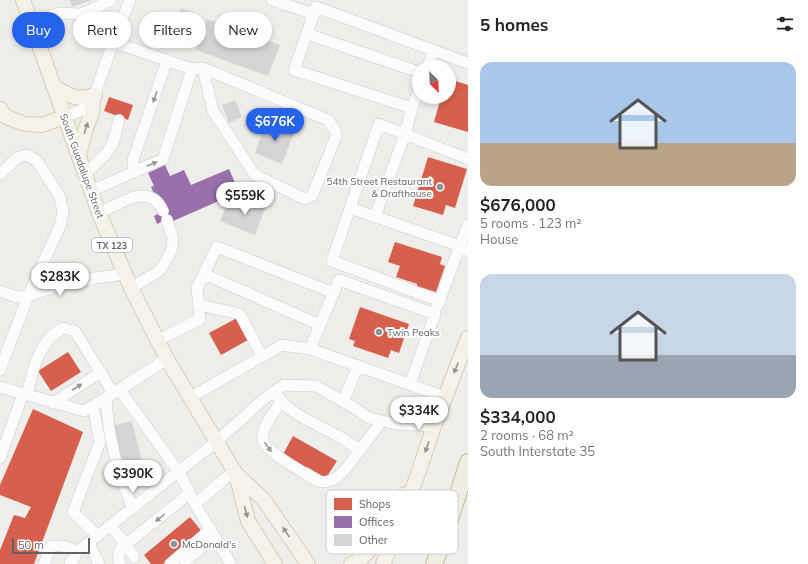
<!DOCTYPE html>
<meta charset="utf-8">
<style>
:root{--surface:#fff;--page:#f6f6f6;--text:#222;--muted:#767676;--accent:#2563eb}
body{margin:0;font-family:Mulish,sans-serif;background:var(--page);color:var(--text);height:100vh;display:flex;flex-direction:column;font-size:15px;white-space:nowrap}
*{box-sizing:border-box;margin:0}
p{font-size:13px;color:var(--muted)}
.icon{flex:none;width:22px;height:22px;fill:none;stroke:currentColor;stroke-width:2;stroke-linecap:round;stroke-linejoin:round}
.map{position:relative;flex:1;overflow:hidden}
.side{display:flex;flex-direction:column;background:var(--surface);width:340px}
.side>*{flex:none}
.hud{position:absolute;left:12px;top:12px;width:380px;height:36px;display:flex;gap:8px}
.needle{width:26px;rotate:156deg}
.tools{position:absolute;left:412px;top:60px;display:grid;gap:8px}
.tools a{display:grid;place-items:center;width:44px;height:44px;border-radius:50%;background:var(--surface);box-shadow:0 2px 6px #0003;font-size:20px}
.scale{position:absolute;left:12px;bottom:10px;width:78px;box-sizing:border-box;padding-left:4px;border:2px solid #5f6368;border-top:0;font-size:11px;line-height:14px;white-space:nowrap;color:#5f6368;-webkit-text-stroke:3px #fff;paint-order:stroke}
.price{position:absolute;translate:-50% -34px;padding:0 9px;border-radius:14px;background:#fff;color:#222;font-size:13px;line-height:26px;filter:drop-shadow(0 1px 2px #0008)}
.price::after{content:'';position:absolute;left:50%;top:24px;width:12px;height:9px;margin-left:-6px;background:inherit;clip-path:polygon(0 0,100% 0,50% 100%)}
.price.on{background:var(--accent);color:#fff}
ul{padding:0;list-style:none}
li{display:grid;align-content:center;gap:8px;height:212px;padding:0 12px}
li span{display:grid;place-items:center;height:124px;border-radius:12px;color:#555}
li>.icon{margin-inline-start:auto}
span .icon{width:72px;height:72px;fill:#fffc;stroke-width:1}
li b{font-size:17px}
h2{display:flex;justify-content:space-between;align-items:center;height:48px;padding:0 12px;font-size:17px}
.pill{padding:0 14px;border-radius:18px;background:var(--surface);box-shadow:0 2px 6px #0003;font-size:14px;line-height:36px}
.pill.on{background:var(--accent);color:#fff}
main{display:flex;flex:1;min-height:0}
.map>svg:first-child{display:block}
.shops{fill:#d6604d}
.offices{fill:#9970ab}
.building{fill:#d6d5d3}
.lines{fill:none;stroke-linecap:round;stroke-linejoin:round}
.minor-casing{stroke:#cbcccc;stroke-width:12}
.major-casing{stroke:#d7ceb8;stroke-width:16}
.highway-casing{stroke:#c8b996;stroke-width:18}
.minor{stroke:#fdfcfc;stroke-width:11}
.major{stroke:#f4f2e9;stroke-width:14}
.highway{stroke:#f0ede3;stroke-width:16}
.oneway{fill:#96999c}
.oneway2{fill:#939595}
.poi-dot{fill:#919496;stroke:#fff;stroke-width:1.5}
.labels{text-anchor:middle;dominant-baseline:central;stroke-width:4;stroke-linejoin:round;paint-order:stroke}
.shield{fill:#fff;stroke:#8f9295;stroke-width:1}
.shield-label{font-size:9px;font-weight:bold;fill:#5f6368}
.street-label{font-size:10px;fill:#5f6368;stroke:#fff}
.poi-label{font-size:10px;fill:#5f6368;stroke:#fff;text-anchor:start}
.key{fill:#fff;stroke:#cfd0d2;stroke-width:1}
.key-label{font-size:11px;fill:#5f6368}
</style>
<main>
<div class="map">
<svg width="468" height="564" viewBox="0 0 468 564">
<rect width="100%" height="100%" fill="#efeeea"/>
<!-- shops -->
<path class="shops" d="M449 79 468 85V132L434 122 441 97H449Z
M109 97 133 105 128 120 104 111Z
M428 157 467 169 455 208 446 205 443 215 413 206Z
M395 242 442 257 440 264 445 266 436 292 417 286V284L396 277 400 266 388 262Z
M360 307 409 324 399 353 391 350 388 358 353 346 355 341 349 339Z
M237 318 248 340 221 355 209 333Z
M68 352 81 372 51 391 38 371Z
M33 409 83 432 34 564H0V550L14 515 25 518 31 507 0 495V485Z
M293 436 337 461 326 478 307 467 305 469 282 456Z
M190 517 203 533 165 564H151L144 555Z"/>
<!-- offices -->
<path class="offices" d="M165 165 170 176 184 170 191 185 229 169 239 192 171 222 169 218 157 224 154 216 166 210 157 200 151 187 154 186 148 173Z"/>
<!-- building -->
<path class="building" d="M70 0H92L72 7Z
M181 8 195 13 185 40 171 35Z
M207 19 280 45 268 76 196 50Z
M235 100 242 117 229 123 222 105Z
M267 120 295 130 282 164 255 153Z
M258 197 268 201 255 235 220 221 228 201 252 210Z
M132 421 145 475 124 480 112 426Z"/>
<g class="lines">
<defs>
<path id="minor" d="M272 0 314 14
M30 22 60 13 80 14 95 8 111 0
M307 34 419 72
M113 42 192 69 203 68 328 120 335 130 336 137 312 196 305 199 255 175 213 111 203 68
M427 67 434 50
M419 90 412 108 294 70 316 7 468 63
M64 117C75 113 86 110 93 100L113 42 130 0
M134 172 133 168V160L167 60
M0 174 18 157 27 155 37 161 60 197 63 212 60 226 28 296 0 370
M85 174 106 154 113 143 119 120
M91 191 163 159 192 69
M350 208 379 124 468 159
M99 213C119 204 150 181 163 211
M375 217 405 134 412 108
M204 274 320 325
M131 288 159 271 163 266 172 249 173 239 167 220
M0 291 17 297 28 296 57 286 95 278 125 274
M440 301 332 261 350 208 460 246 468 225
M199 305 240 314 262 356
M437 307 460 246 468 251
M157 341 200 319 197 288 217 247 334 293
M410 384 435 314 339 280 310 349 445 397
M0 387 84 411 106 398 167 359
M119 389 179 472 195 504 231 564
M27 395C32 372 39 340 63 328L75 331 113 393
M277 396 287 407 300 416 338 436 360 450 382 421
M106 398C108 436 118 474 133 508
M189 398 282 345 310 349
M282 401C276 409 260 429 263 440 267 454 307 474 320 482 340 483 349 464 360 450
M343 401 358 366
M53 403 101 372
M93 406 100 442 73 512 98 536
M0 458 23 394
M195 504 234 471
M111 526 126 545 134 557
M89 543 99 564
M185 561 215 537
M44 564 51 546H62L78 551
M70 564 78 551 216 442 265 398 284 385 316 386 353 407 369 418 396 424 434 426
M121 564 118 559 120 549 190 493
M170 564 211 529"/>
<path id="major" d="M23 0 99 213 131 288 167 359 236 474 248 521 275 564
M53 86C71 96 75 101 95 95
M0 109 6 117 25 124 42 125 64 117
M79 155 86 128 92 113 93 100
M236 474 264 500 308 564
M351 564 360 560 372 547 405 494
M383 564 402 520 434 426 468 338"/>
<path id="highway" d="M434 564 444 539 468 462"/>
</defs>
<!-- minor casing -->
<use href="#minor" class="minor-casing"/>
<!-- major casing -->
<use href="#major" class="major-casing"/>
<!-- highway casing -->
<use href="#highway" class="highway-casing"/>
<!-- minor -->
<use href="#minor" class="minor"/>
<!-- major -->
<use href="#major" class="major"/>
<!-- highway -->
<use href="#highway" class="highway"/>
</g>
<!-- one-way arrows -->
<defs><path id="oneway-solid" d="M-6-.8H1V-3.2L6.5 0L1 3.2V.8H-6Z"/></defs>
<g class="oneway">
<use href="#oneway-solid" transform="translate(155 97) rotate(109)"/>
<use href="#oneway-solid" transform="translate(152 164) rotate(-23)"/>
<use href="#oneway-solid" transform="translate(77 387) rotate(-33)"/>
<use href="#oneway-solid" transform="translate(268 447) rotate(54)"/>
<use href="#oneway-solid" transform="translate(160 518) rotate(141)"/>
</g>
<g class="oneway2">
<use href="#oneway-solid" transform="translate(86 128) rotate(-71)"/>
<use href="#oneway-solid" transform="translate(456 368) rotate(112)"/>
<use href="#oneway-solid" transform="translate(427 447) rotate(109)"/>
<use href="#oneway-solid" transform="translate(246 512) rotate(75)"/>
<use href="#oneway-solid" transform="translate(286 532) rotate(-124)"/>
</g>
<!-- markers -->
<g class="poi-dot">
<circle cx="440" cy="187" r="4"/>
<circle cx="379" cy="332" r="4"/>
<circle cx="174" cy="544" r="4"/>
</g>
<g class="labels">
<!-- shield labels -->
<rect class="shield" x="92" y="238" width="40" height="14" rx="3"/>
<g class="shield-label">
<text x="112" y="245">TX 123</text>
</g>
<!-- street labels -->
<g class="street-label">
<text transform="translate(82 166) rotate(70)">South Guadalupe Street</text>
</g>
<!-- poi labels -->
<g class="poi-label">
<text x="432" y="181" text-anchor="end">54th Street Restaurant<tspan x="432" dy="12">&amp; Drafthouse</tspan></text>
<text x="387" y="332">Twin Peaks</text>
<text x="182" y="544">McDonald's</text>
</g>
</g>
<!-- legend -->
<rect x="326" y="490" width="132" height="64" rx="6" class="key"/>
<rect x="334" y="498" width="18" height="12" fill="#d6604d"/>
<rect x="334" y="516" width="18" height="12" fill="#9970ab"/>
<rect x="334" y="534" width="18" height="12" fill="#d6d5d3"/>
<g class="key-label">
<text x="359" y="508">Shops</text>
<text x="359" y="526">Offices</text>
<text x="359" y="544">Other</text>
</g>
</svg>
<div class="tools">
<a><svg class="needle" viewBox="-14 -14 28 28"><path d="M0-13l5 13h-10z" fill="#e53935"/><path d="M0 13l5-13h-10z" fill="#767676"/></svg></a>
</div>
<div class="scale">50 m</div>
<b class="price on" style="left:275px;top:142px">$676K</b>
<b class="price" style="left:245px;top:216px">$559K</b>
<b class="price" style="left:60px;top:297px">$283K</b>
<b class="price" style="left:419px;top:431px">$334K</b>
<b class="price" style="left:133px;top:494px">$390K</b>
<div class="hud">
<a class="pill on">Buy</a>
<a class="pill">Rent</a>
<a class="pill">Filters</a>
<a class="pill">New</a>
</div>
</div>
<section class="side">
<h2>5 homes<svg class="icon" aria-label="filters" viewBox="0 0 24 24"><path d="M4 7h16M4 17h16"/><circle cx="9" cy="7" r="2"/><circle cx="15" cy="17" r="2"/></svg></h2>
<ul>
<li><span style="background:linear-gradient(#a9c7e8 65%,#b9a48a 0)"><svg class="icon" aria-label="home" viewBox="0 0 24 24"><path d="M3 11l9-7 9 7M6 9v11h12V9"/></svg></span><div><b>$676,000</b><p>5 rooms · 123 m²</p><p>House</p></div></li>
<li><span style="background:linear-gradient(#c9d6e8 65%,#9aa5b1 0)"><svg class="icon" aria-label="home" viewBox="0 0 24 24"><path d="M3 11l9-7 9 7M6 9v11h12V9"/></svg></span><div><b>$334,000</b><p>2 rooms · 68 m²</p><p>South Interstate 35</p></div></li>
</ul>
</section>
</main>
